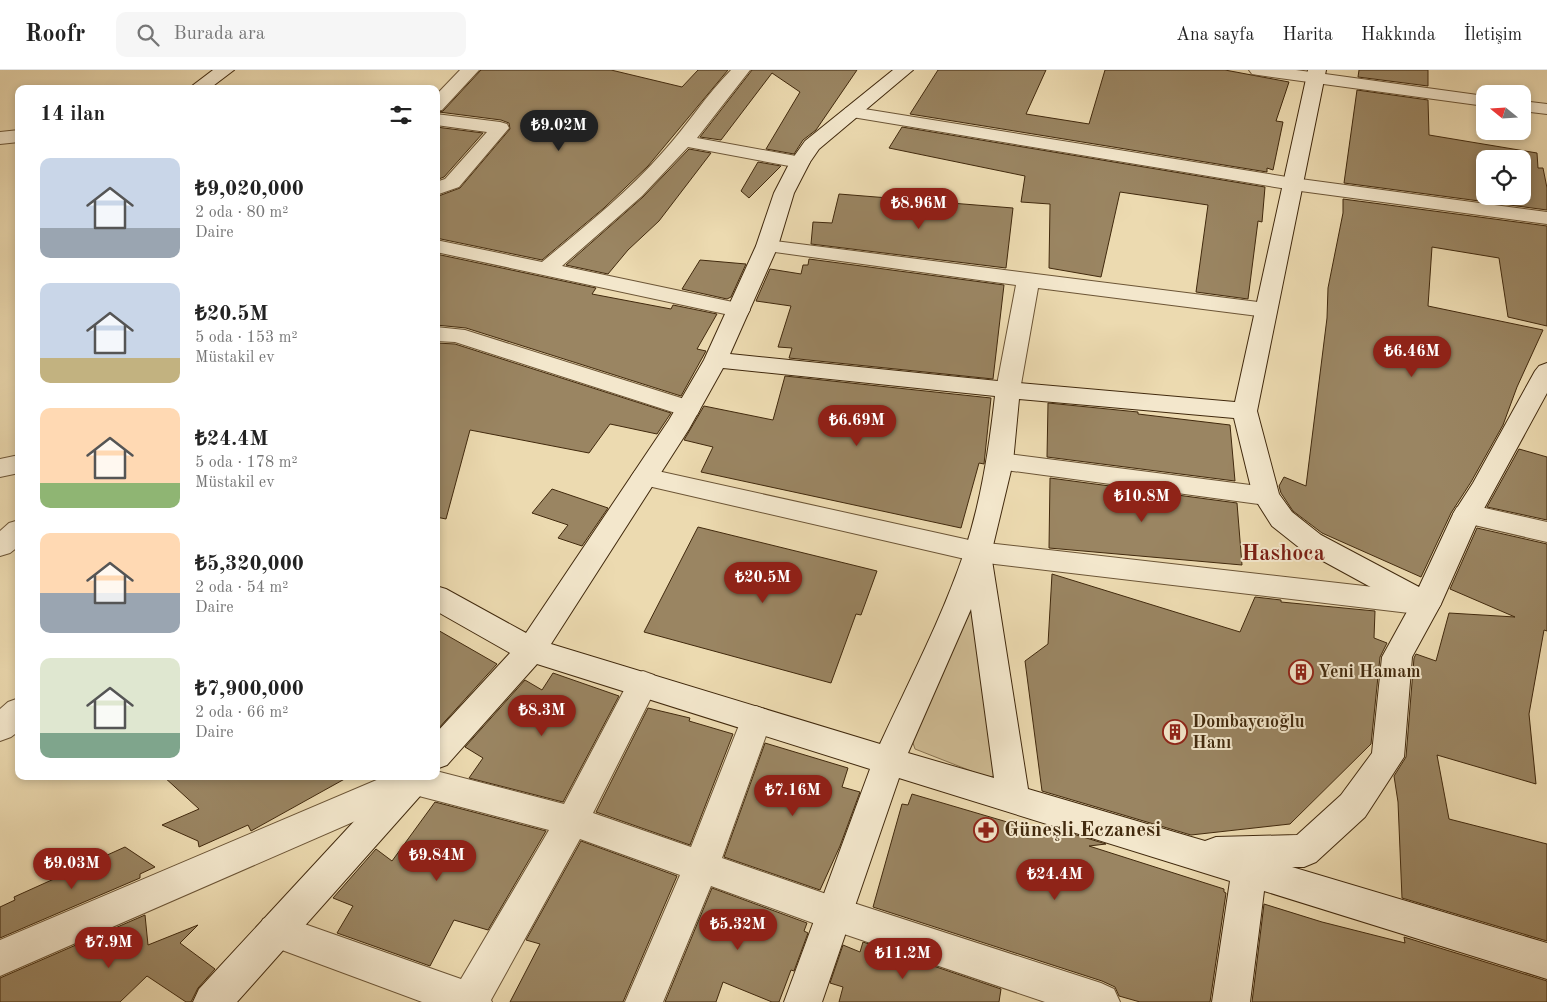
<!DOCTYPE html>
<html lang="tr">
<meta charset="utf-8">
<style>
:root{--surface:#fff;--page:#f6f6f6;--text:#222;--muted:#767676;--line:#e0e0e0;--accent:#8f2418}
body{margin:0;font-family:"Old Standard TT",serif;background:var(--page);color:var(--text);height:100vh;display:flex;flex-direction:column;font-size:19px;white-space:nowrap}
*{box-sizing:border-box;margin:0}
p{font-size:16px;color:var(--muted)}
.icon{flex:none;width:28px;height:28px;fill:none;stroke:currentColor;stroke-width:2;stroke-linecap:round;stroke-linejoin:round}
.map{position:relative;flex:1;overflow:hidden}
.panel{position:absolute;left:15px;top:15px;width:425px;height:695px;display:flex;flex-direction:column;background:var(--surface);border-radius:10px;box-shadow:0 2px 8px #0003}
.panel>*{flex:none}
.needle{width:32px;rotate:288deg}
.tools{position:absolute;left:1476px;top:15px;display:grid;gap:10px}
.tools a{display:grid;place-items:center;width:55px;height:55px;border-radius:10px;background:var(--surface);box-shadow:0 2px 8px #0003;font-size:25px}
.price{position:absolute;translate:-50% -42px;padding:0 11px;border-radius:18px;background:var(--accent);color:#fff;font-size:16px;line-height:32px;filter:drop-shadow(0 1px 2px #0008)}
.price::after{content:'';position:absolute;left:50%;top:30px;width:15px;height:11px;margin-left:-8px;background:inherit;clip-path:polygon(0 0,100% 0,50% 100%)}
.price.selected{background:#222;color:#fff}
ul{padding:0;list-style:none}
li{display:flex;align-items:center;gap:15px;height:125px;padding:0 25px}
li span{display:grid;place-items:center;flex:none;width:140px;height:100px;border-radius:10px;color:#555}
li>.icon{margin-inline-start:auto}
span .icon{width:60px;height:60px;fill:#fffc;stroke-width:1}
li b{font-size:21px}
h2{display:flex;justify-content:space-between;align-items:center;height:60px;padding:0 25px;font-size:21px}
header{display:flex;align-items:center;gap:30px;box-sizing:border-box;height:70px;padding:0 25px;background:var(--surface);border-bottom:1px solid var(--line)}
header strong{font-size:24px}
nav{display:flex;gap:28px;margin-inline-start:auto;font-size:18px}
.search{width:350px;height:45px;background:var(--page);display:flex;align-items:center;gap:12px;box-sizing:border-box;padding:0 18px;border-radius:10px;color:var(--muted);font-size:19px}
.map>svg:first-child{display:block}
.green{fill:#cfbc94;stroke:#887250}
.building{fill:#9a8562;stroke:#41290d;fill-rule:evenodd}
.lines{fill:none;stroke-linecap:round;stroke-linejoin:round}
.street-casing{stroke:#6c5536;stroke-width:2}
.secondary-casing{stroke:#41290d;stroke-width:2}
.street{fill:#f3e7cc;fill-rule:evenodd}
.secondary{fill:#f3e7cc;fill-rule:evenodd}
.labels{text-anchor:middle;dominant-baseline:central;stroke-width:4;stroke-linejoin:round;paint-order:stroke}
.poi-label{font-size:18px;font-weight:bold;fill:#41290d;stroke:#f3e7cc;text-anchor:start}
.near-poi-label{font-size:21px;font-weight:bold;fill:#41290d;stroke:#f3e7cc;text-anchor:start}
.district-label{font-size:22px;font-weight:bold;fill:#7a1f14;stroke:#f3e7cc}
</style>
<header>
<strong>Roofr</strong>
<div class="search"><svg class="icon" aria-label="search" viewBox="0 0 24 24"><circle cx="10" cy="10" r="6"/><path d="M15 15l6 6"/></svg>Burada ara</div>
<nav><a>Ana sayfa</a><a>Harita</a><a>Hakkında</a><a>İletişim</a></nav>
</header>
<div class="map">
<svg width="1547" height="932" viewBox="0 0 1547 932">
<rect width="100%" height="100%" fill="#ecdab0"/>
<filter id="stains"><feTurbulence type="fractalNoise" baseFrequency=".004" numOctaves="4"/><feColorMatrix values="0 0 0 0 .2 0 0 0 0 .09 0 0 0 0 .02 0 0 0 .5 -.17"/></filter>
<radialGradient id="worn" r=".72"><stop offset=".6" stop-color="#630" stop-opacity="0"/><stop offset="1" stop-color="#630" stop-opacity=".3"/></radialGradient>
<!-- green -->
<path class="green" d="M975 533 1000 703 991 707 984 706 915 679 913 673 915 663 965 541Z"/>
<!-- building -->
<path class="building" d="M481 0H611L682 17 698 0H728L648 96 604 138 542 190 436 168V127L460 118 510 59 509 53 501 50 439 42 443 41Z
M752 0H857L816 60 803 70 794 84 766 79 800 22 772 3 721 70 700 67Z
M938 0H1046L1026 44 1089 54 1105 0H1225L1289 12 1276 51 1283 52 1273 100 1267 98V102L910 44Z
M1359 0H1428V16L1358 7Z
M1357 20 1428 30 1429 65 1537 83 1538 98H1543L1547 118V140L1344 113ZM1485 89H1522V126H1485Z
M436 57 483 63 444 107 436 110Z
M902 57 1265 117 1262 152 1258 151 1248 229 1196 222 1208 135 1120 122 1101 207 1049 198 1050 134 1021 132 1025 106 889 78Z
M689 79 711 83 659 151 628 180 608 204 566 195 643 127Z
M758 92 781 96 749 128 741 121Z
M839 124 1013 138 1006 198 811 174 813 152 832 153Z
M1343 129 1547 156V256L1508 247 1499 188 1432 177 1428 236 1543 260 1517 317 1503 355 1471 412 1451 443 1421 507 1322 463 1293 441 1281 423 1279 416 1284 407 1306 416 1327 248 1328 218 1343 143Z
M436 184 596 218 592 224 671 239 673 235 717 244 697 279 706 281 681 326 466 258 436 255Z
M809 189 1004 215 993 309 789 288 792 278 778 277 791 236 756 231 770 199 801 204 803 195H808Z
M700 190 746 194 731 227 727 229 682 219Z
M436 273 455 274 671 343 657 364 610 354 589 383 470 360 446 449 436 447Z
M785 306 991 328 984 394 979 393 961 458 701 402 713 377 684 370 704 336 773 350Z
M1048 333 1138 342V344L1230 355 1235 411 1047 387Z
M1519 379 1547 387V450L1487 437Z
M1050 408 1237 433 1242 495 1049 478Z
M552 419 608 438 582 476 558 468 568 455 532 443Z
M698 457 877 501 861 545 856 544 831 613 644 562Z
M1477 458 1547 474V561L1544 560 1529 644 1536 714 1437 685 1449 749 1547 774V871L1402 828 1398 732 1394 706 1406 687 1414 588 1416 584 1436 591 1449 543 1515 547 1450 519Z
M1052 504 1240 562 1255 527 1281 530V532L1375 541 1374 568 1387 573 1380 587 1371 674 1290 754 1191 765 1042 721 1025 591 1048 574Z
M436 559 497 594 437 660 436 659Z
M553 603 619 626 563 732 469 708 483 688 465 677 525 610 542 620Z
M648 638 690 648 689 651 733 664 690 775 596 742Z
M765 673 848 698 842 717 860 722 840 776 820 820 724 787Z
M163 706H350L251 761 248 755 199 777 198 771 162 755 199 739Z
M912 724 1048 764 1047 756 1106 774 1089 776 1224 819V822L1226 823 1210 932H1140L1119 926 1115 917 1102 911 873 837 902 734 908 735Z
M435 732 546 761 488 860 454 850 430 896 337 863 353 836 333 828 376 779 392 791Z
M581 771 677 806 623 932H510L540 874 526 870Z
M125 777 155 797 140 804V808L0 868V837L15 830 14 827Z
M712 818 807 853 804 861 808 863 794 901 791 900 779 932H772L723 912 716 932H665Z
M1264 834 1322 852 1405 873 1404 867 1547 911V932H1252Z
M145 845 148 875 198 855 180 873 215 899 198 918 191 932H186L147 906 120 932H0V908Z
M863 872 1001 919 999 932H839L843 917 830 913 843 875 860 882Z"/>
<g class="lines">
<defs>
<path id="street" d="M460 0H479L442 40 436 41V25Z
M731 0H750L697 68 807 88 810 92 807 96 800 98 688 77 642 126 562 196 747 235 750 240 747 245 739 247 436 182V170L542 192C584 157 627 123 663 82 687 56 706 25 731 0Z
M1249 0H1296L1485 26V36L1258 5 1252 4Z
M1522 31 1547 34V44L1522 41Z
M852 37 1293 108 1547 142V154L1293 120 846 46 843 42 846 38Z
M436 44 500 52 507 54 509 58 459 117 436 125V112L445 109 487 62 436 55Z
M19 60V72L0 74V62Z
M767 170 1266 233 1274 235 1277 240 1274 245 1266 247 1038 218 1020 320 1017 326 1008 328 999 326 996 320 1016 215 760 180 756 176 760 172Z
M436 257 465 260 697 333 700 339 697 345 688 347 455 272 436 271Z
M1000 383 1266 417 1275 419 1279 426 1275 433 1266 435 991 398 987 392 991 386Z
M19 385V403L0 407V389Z
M644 398 978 472 1426 523 1436 526 1441 534 1436 542 1426 545 978 492 635 413 631 407 635 401Z
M1467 434 1547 452V472L1457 451 1453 444 1457 437Z
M19 450V476L10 483 0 486V461L9 453Z
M643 601 654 605 658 614 593 743 691 777 745 640 756 636 767 640 772 649 722 788 835 827 1101 913 1114 919 1120 932H1045L835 861 711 816 663 932H625L680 805 580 769 491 930 492 932H422L263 873 258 861 263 849 276 844 461 909 549 760 415 725 0 906V870L386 706H436V701L564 734 632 605Z
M19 628V661L11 667 0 671V639L8 632Z"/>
<path id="secondary" d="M213 0H234L209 19H188Z
M893 0H913L819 79 810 92 794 123 778 176 730 284 1008 312 1235 332 1308 0H1326L1257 341 1279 424 1292 442 1321 465 1419 517 1453 444 1473 413 1535 301 1539 296 1547 293V323L1480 446 1441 534 1412 587 1404 687 1365 747 1316 792 1304 797H1292L1547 873V909L1264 821 1250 932H1212L1230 811 899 708 822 932H784L870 699 537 594 447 695 436 699V663L510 583 436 541V516L446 519 526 563 669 350 704 290 756 176 774 123 790 92 805 71ZM723 298 995 326C989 379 981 432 964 483 942 548 909 611 880 674L551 574 689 359ZM1019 329 1234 348 1253 426 1272 456 1301 479 1409 538 1382 587 1372 683 1341 725 1297 765 1216 767 1205 771 1028 719 991 484 1013 392ZM971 539 994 708 908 683Z
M396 706H433L429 716 237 932H193L199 919Z"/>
</defs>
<!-- street casing -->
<use href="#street" class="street-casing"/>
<!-- secondary casing -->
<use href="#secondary" class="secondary-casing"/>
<!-- street -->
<use href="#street" class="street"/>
<!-- secondary -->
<use href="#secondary" class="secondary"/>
</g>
<!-- icons -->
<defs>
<symbol id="building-ring" viewBox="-11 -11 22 22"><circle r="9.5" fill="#f3e7cc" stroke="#8f2418" stroke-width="1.5"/><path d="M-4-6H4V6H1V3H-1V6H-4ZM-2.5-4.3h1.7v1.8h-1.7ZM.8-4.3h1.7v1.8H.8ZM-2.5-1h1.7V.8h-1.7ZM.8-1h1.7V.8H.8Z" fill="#8f2418"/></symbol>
<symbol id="pharmacy-ring" viewBox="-11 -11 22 22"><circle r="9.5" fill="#f3e7cc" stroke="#8f2418" stroke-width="1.5"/><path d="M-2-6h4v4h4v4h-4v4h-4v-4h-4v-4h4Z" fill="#8f2418"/></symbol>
</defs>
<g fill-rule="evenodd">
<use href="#building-ring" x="1287" y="588" width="28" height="28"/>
<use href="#building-ring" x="1161" y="648" width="28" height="28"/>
<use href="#pharmacy-ring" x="972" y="746" width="28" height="28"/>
</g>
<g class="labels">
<!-- poi labels -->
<g class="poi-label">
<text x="1318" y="602">Yeni Hamam</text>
<text x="1192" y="652">Dombaycıoğlu<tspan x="1192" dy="21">Hanı</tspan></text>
</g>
<!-- near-poi labels -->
<g class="near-poi-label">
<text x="1004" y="760">Güneşli Eczanesi</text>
</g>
<!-- district labels -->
<g class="district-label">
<text x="1283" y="484">Hashoca</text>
</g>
</g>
<rect width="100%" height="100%" filter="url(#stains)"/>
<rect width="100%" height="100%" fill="url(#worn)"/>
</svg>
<div class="tools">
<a><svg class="needle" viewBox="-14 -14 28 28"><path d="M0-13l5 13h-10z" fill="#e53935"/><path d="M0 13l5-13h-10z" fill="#767676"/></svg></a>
<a><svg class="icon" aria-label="locate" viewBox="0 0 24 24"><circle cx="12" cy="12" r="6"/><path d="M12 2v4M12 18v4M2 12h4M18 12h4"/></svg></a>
</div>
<b class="price selected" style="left:559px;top:82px">₺9.02M</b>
<b class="price" style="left:919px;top:160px">₺8.96M</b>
<b class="price" style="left:1412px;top:308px">₺6.46M</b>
<b class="price" style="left:857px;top:377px">₺6.69M</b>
<b class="price" style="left:1142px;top:453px">₺10.8M</b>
<b class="price" style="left:763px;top:534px">₺20.5M</b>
<b class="price" style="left:542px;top:667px">₺8.3M</b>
<b class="price" style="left:793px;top:747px">₺7.16M</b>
<b class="price" style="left:437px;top:812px">₺9.84M</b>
<b class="price" style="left:72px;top:820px">₺9.03M</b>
<b class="price" style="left:1055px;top:831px">₺24.4M</b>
<b class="price" style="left:738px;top:881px">₺5.32M</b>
<b class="price" style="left:109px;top:899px">₺7.9M</b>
<b class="price" style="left:903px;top:910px">₺11.2M</b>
<section class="panel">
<h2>14 ilan<svg class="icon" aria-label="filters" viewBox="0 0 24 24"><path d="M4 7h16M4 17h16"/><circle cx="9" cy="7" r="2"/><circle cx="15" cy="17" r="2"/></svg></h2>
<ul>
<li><span style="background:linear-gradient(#c9d6e8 70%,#9aa5b1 0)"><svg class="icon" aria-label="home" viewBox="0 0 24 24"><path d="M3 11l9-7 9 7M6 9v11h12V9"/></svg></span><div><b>₺9,020,000</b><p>2 oda · 80 m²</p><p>Daire</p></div></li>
<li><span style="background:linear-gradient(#c9d6e8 75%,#c2b280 0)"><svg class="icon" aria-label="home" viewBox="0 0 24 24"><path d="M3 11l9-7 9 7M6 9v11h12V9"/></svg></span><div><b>₺20.5M</b><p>5 oda · 153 m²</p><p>Müstakil ev</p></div></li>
<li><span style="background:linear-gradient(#ffd9b3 75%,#8fb573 0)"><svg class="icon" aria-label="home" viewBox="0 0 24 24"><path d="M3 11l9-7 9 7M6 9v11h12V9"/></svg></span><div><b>₺24.4M</b><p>5 oda · 178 m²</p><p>Müstakil ev</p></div></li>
<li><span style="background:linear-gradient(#ffd9b3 60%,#9aa5b1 0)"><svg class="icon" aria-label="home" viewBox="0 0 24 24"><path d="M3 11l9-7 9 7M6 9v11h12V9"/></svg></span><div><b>₺5,320,000</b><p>2 oda · 54 m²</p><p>Daire</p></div></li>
<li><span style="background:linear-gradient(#dfe7d0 75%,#7fa58c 0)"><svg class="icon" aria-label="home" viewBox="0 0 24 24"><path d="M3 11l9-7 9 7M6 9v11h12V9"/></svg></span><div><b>₺7,900,000</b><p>2 oda · 66 m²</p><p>Daire</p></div></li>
</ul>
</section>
</div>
